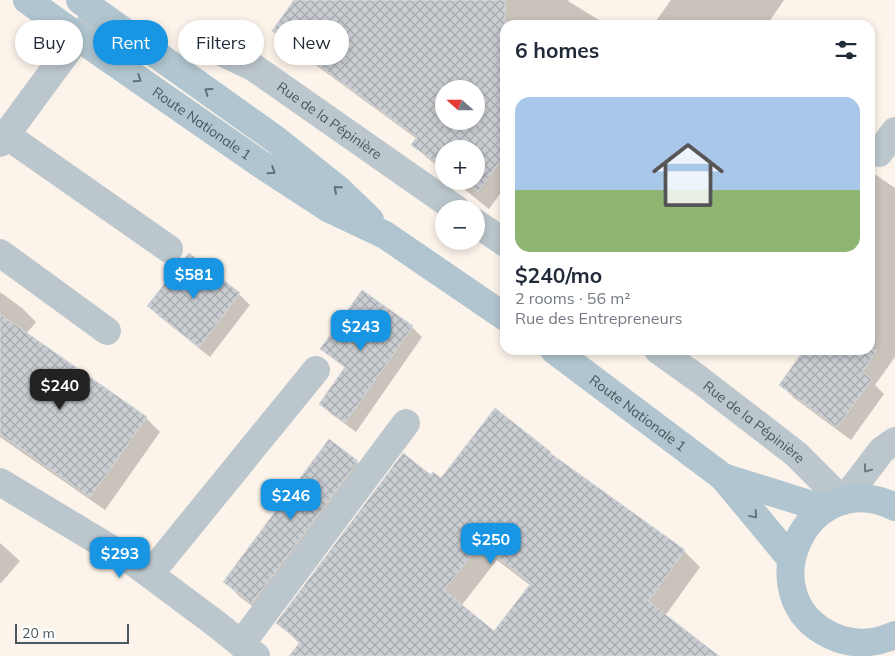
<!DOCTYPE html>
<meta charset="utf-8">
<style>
:root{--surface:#fff;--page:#f6f6f7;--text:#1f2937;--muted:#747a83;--accent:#1896e4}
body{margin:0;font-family:Mulish,sans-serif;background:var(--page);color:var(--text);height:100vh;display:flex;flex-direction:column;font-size:19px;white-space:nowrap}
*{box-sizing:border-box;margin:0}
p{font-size:16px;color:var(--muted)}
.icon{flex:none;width:28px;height:28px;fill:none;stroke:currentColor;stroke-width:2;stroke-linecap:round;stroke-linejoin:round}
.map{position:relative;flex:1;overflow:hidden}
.panel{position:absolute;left:500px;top:20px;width:375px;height:335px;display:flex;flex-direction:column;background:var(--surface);border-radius:15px;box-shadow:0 2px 8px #0003}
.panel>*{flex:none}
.banner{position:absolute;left:15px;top:20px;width:410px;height:45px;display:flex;gap:10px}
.needle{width:32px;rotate:291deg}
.fabs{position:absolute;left:435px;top:80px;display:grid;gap:10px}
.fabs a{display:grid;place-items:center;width:50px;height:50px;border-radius:50%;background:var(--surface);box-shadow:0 2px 8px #0003;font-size:25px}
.scale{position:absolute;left:15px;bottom:12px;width:114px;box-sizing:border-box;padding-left:5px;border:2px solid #48575e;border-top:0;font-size:14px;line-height:18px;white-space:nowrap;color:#48575e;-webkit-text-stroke:4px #fff;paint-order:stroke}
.price{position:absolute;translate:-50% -42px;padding:0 11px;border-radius:10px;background:var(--accent);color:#fff;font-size:16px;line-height:32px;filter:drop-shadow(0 1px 2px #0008)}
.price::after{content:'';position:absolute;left:50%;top:30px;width:15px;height:11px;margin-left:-8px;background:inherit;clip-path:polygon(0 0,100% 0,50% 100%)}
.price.active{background:#222;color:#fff}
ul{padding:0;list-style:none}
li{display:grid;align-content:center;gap:10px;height:265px;padding:0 15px}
li span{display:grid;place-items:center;height:155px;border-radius:15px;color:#555}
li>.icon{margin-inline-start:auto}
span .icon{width:90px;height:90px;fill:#fffc;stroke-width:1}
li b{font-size:21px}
h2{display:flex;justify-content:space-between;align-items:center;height:60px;padding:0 15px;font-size:21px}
.pill{padding:0 18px;border-radius:22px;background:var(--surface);box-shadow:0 2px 8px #0003;font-size:18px;line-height:45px}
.pill.active{background:var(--accent);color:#fff}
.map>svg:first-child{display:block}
.commercial{fill:#fcf4ea;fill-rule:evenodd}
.shadow{fill:#0003;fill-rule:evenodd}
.building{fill:url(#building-cross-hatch);stroke:#d4d7db;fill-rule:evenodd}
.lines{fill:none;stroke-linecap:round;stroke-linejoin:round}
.minor{stroke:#bcc7cd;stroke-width:28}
.major{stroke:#b0c5cf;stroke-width:28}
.oneway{stroke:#62727a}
.oneway2{stroke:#6b797f}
.labels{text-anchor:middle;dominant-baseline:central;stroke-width:5;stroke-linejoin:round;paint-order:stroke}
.street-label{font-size:14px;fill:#48575e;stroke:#fff}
</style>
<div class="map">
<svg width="895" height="656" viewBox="0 0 895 656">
<defs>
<pattern id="building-cross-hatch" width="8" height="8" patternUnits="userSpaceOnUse" patternTransform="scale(1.25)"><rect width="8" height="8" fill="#caced2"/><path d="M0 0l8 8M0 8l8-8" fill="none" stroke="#a6aaae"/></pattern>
</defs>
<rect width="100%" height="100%" fill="#f2f0f0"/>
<!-- commercial -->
<path class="commercial" d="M0 0H895V656H0ZM505 25H870V350H505ZM444 89H476V121H444ZM444 149H476V181H444ZM444 209H476V241H444Z"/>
<!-- shadow -->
<path class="shadow" d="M296 0H569L568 1 607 25H505V187L489 209 454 181H476V149H444V170L427 158 413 144 417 139 287 44 274 31ZM444 89H476V121H444Z
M671 0H784L767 25H653Z
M870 171 895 188V357L875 385 884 394 851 440 794 398 781 385 806 350H870Z
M0 292 22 308 36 322 26 334 146 418 160 432 105 510 0 437Z
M239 294 250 305 210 357 160 317 149 306Z
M412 327 422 337 356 432 331 414 321 404 345 368 321 349Z
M329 441 357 462 372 478 268 618 240 597 225 582Z
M557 460 684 551 700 567 665 616 716 656H310L300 644 278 623 431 477 441 480ZM497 560 531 586 494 632 461 606Z
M0 543 20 561 1 583H0Z"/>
<!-- building -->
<path class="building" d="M294 0H505V154L478 192 463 181H476V149H444V168L411 145 417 137 272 31ZM444 89H476V121H444Z
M189 253 240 293 199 347 147 306Z
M362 290 413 326 345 423 319 404 345 367 320 349Z
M0 314 147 417 90 497 0 434Z
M804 350H877L862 372 872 379 837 427 779 385Z
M495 408 551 452 550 453 685 550 648 601 719 656H289L300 642 276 623 403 453 431 475 433 472 441 478ZM480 544 531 583 494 631 444 590Z
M329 439 358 461 252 603 223 582Z"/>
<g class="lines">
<!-- minor -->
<g class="minor">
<path id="s1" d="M200 42 253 67 456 209"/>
<path d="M6 135 169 249"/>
<path d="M0 143 78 37 91 24"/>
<path d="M879 153 895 131"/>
<path d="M476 223 505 243"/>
<path d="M0 253 107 331"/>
<path id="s2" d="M658 350 700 380 796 454 843 501 882 450 895 441"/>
<path d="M0 482 133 562 215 623 256 656"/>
<path d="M150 574 316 370"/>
<path d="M241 644 406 423"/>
</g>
<!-- major -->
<g class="major">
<path id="s3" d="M27 0 99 52 262 165 328 208 385 235 505 317"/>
<path d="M80 0 275 139 339 190 370 220"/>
<path id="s4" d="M554 350 723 477 791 559"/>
<path d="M723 477 825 509"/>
<path d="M895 507C807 463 746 597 832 636 854 646 874 644 895 635"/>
</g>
</g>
<!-- one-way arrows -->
<defs><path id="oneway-chevron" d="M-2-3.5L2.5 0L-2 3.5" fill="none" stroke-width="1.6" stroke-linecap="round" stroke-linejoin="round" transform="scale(1.25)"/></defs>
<g class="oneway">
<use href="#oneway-chevron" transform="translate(138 79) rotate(34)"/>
<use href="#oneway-chevron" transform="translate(208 91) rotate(-144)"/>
<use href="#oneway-chevron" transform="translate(272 171) rotate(33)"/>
<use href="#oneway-chevron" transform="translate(337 189) rotate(-139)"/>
<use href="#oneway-chevron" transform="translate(754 515) rotate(50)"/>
</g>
<use class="oneway2" href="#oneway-chevron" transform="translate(867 469) rotate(127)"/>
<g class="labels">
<!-- street labels -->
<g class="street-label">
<text stroke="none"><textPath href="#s1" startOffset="152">Rue de la Pépinière</textPath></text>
<text stroke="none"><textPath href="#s3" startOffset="214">Route Nationale 1</textPath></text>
<text stroke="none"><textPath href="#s4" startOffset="105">Route Nationale 1</textPath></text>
<text stroke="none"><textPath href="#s2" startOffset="120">Rue de la Pépinière</textPath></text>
</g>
</g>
</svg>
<div class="fabs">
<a><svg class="needle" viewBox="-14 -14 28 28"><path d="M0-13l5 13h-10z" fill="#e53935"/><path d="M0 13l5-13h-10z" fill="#747a83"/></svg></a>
<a>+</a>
<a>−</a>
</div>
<div class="scale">20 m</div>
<b class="price" style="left:194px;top:300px">$581</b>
<b class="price" style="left:361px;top:352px">$243</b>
<b class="price active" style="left:60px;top:411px">$240</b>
<b class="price" style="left:291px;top:521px">$246</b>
<b class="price" style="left:491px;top:565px">$250</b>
<b class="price" style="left:120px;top:579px">$293</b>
<div class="banner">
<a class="pill">Buy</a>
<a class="pill active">Rent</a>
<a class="pill">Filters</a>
<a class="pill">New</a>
</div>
<section class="panel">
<h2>6 homes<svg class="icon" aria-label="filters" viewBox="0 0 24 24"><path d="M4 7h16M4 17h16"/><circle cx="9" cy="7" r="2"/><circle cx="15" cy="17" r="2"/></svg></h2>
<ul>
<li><span style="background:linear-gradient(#a9c7e8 60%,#8fb573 0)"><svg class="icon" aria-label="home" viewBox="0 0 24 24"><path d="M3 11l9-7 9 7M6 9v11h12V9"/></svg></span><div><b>$240/mo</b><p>2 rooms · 56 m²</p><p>Rue des Entrepreneurs</p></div></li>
</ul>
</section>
</div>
